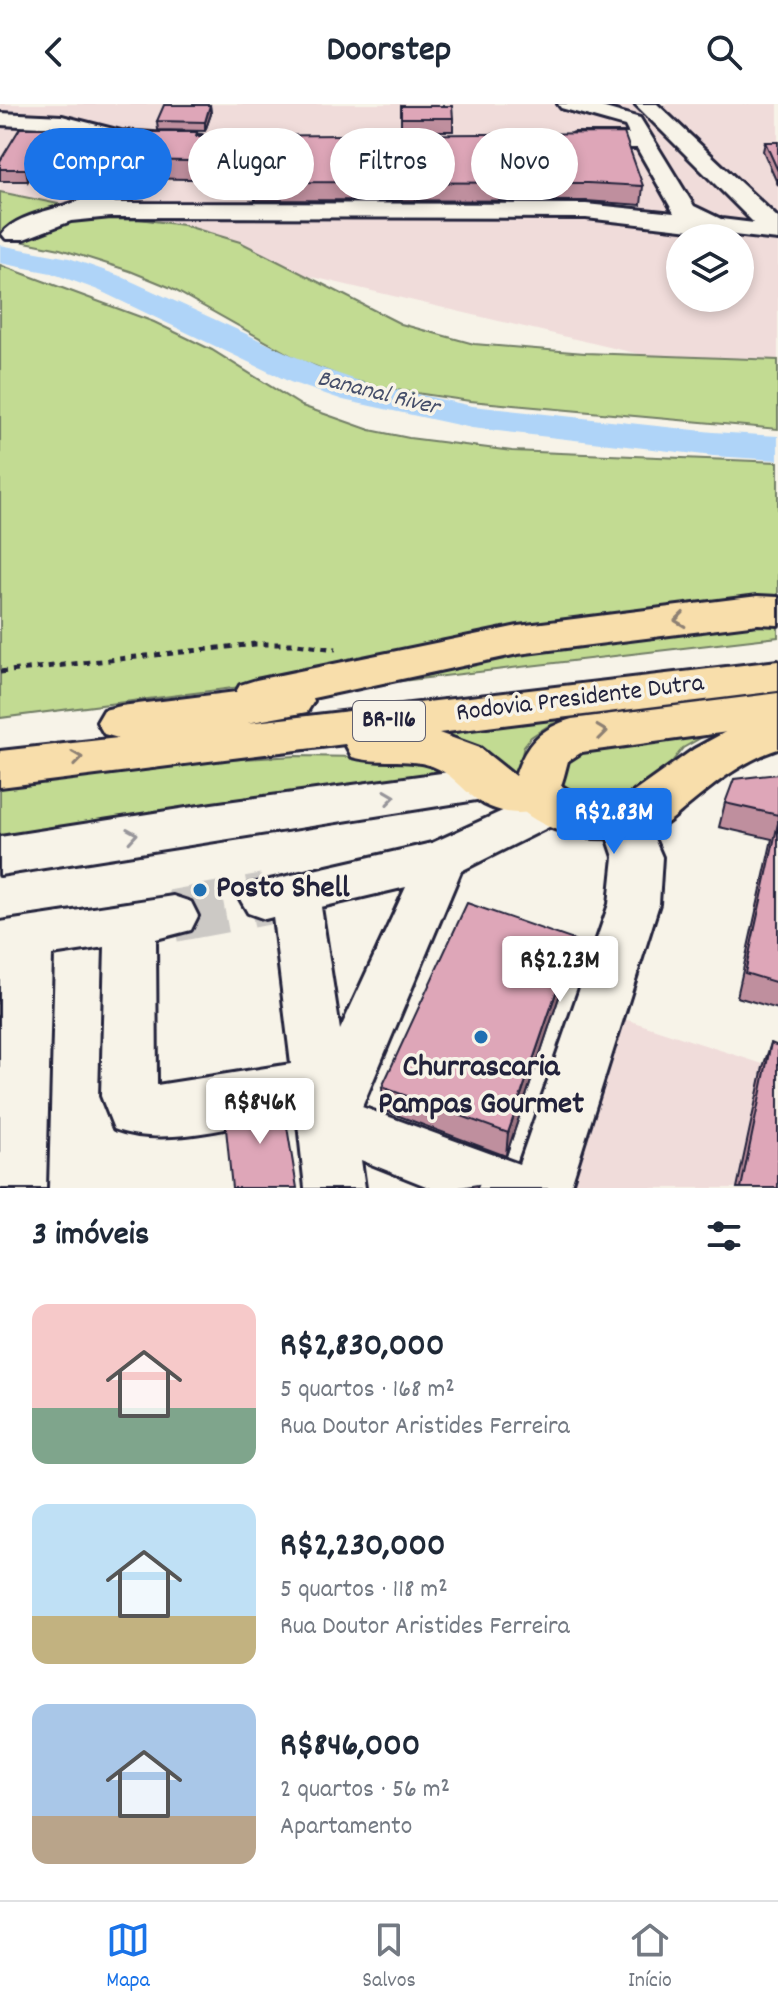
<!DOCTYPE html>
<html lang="pt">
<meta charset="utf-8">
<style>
:root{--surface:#fff;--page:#f6f6f7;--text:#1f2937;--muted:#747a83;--line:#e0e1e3;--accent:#1a73e8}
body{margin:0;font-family:Dekko,sans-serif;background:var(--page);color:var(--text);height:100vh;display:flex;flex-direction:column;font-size:30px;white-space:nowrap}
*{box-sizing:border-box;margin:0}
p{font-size:26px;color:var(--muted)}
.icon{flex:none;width:44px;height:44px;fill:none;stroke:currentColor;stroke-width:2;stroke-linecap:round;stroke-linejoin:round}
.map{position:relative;height:1084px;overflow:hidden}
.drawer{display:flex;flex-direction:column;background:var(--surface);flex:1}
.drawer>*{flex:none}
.hud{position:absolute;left:24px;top:24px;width:730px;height:72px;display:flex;gap:16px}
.fabs{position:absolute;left:666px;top:120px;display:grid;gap:16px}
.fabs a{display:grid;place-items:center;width:88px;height:88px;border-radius:50%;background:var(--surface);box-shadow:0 4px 12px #0003;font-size:40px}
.price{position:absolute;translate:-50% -68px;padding:0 18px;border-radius:8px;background:#fff;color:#222;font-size:26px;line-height:52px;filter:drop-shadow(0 2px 4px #0008)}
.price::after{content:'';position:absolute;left:50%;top:48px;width:24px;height:18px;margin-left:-12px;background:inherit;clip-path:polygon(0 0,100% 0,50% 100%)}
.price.selected{background:var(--accent);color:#fff}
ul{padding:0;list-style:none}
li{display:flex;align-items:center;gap:24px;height:200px;padding:0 32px}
li span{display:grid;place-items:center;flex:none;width:224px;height:160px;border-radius:16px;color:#555}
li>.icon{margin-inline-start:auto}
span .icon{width:96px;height:96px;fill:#fffc;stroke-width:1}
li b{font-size:34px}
h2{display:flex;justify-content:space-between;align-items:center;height:96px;padding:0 32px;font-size:34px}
.pill{padding:0 28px;border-radius:36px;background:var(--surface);box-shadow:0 4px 12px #0003;font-size:28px;line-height:72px}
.pill.selected{background:var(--accent);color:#fff}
header{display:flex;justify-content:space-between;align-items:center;height:104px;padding:0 32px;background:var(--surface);font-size:36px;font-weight:700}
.dock{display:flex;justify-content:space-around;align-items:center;height:112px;border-top:2px solid var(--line);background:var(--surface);font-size:22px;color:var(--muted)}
.dock a{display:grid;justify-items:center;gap:4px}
.dock .selected{color:var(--accent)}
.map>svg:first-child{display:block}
.built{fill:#f0dcda;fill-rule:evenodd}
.green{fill:#c2db92;stroke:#727e66;stroke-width:2}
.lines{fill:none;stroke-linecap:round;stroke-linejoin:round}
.river{fill:#afd4f8;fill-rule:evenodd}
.minor-tunnel{stroke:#ccc9c5;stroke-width:52;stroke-dasharray:52 26;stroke-linecap:butt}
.minor-casing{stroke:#22223b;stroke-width:6}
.major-casing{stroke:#22223b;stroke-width:6}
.highway-casing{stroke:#22223b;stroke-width:6}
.path{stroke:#22223b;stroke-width:5;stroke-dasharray:6 6;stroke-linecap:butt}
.minor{fill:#f7f3e8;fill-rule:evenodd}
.major{fill:#f8deab;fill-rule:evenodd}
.highway{fill:#f8deab;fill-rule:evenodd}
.wall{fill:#bf8f9e;stroke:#22223b;stroke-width:2}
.shaded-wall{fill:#9b7481;stroke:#22223b;stroke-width:2}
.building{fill:#dea6b8;stroke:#22223b;stroke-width:2}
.oneway{stroke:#8d8073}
.oneway2{stroke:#97959a}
.poi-dot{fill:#1f6fb2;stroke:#f7f3e8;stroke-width:3}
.labels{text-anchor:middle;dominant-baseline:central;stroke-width:7;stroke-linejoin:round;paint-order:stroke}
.far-water-label{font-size:24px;font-style:italic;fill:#454e6a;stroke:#f7f3e8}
.shield{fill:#f7f3e8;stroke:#62616f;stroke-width:2}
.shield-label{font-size:24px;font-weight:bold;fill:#22223b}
.street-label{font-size:26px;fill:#22223b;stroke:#f7f3e8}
.near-poi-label{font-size:32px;font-weight:bold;fill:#22223b;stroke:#f7f3e8;text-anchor:start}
</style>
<header><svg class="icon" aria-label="back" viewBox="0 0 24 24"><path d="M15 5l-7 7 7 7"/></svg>Doorstep<svg class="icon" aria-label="search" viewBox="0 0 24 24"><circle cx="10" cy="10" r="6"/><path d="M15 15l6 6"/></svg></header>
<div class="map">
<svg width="778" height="1084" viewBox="0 0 778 1084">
<rect width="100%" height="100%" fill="#f7f3e8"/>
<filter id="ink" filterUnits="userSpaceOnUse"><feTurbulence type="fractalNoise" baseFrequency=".0125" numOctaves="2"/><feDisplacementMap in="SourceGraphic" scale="16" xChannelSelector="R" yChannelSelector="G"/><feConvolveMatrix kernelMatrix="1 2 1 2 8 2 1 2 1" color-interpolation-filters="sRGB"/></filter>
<g filter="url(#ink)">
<!-- built -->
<path class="built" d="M0 0H778V276L732 272 0 99ZM680 134H740V194H680Z
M609 910 778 965V1084H557Z"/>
<!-- green -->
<path class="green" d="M0 88 117 112 183 121 240 138 401 220 474 240 585 249 778 256V325L470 297 382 284 348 275 299 256 169 183 130 167 60 145 0 133Z
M0 161 154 218 212 246 302 302 370 326 409 334 512 347 778 358V498L264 580 0 614Z
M778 516V533L299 589 436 558Z
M778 589 551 620 531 633 524 642 518 667 511 672 387 633Z
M737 621 706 631 683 644 644 693 597 704 560 683 563 648Z
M296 652 429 654 453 669 0 732V684L191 658Z"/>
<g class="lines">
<!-- river -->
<path class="river" d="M0 141 69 154 120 172 316 262 365 279 472 302 713 328 778 332V356L713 352 472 324 343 296 290 278 98 186 51 169 0 159Z"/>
<!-- minor-tunnel -->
<path class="minor-tunnel" d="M173 812 265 795"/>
<defs>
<path id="minor" d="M558 0H591L640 14 694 102 721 115 754 119 635 0H657L778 114V136L586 114 111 113 71 117 24 135H6L2 130C20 105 76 106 103 84L99 73 125 40 62 24 0 21V9L62 12 121 27 202 32 205 37 194 44 148 41 123 73 127 86 114 99 586 100 674 109 637 44H574L563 37 574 30H629L625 22 561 4Z
M486 663 502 668 508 680 502 692 0 771V733L212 700Z
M553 684 569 689 576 701 569 713 461 767 362 1003 519 1060 609 800 614 753 601 714 608 702 624 696 640 702 662 753 659 800 570 1084H431L361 1056 365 1084H305L297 1010C241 1020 167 1045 114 1025L101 992 105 843 52 851 46 1084H0V818L173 792 191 798 198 812 191 826 156 835 157 981 291 960 273 813 265 815 248 809 240 795 248 781 432 739ZM406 783 340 926 321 803Z"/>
<path id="major" d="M778 611V645C744 656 717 678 690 700 681 707 671 717 661 723 614 746 533 734 506 687L513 674 531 669 549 674 583 695H624L694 645 729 626Z"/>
<path id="highway" d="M758 492 778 493V521L758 520 518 550 313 594 314 597 307 608 247 619 778 557V587L439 629 480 644 515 672C526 640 539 625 572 615L778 589V621L582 648 568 657C564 671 562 686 551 697 533 716 495 710 476 695 461 684 451 669 432 662 406 653 378 661 352 653L345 640 0 683V647L118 634 104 630 97 618 104 606 121 602 236 588 240 581 256 576 518 522Z"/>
</defs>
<!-- minor casing -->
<use href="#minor" class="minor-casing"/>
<!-- major casing -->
<use href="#major" class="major-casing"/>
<!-- highway casing -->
<use href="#highway" class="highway-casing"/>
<!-- path -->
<path class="path" d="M0 568 255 540H296L336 545"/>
<!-- minor -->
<use href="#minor" class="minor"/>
<!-- major -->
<use href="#major" class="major"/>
<!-- highway -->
<use href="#highway" class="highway"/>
</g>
<!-- wall -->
<path class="wall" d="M210 1 211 10 205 27 158 26 157 17Z
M401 2 453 14V27H401Z
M50 24 52 36 28 77H0V65Z
M197 28 198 32 643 82 641 101 586 97 255 96 254 76 126 74 124 56Z
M765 38H778V81L763 47Z
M778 670V905L737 893 772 735 719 723 725 699Z
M570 860 506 1052 383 1006 382 983Z
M771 939 778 1084H737L763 963Z"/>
<!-- shaded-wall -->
<path class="shaded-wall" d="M210 1 211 10 205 27V18Z
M50 24 52 36 28 77 26 65Z
M574 836 570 860 506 1052 508 1029Z"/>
<!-- building -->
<path class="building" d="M164 1H210L205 18 157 17Z
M401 2H452L453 14H401Z
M20 24H50L26 65H0V57Z
M147 28H197L196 32 624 29 643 82 588 79 254 78 258 58 124 56Z
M765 38H778V67Z
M778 670V711L725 699 734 675Z
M778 719V879L745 869Z
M467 799 574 836 508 1029 382 983Z
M771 939 778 942V1084H741Z
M282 992 297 1084H232L224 1005Z
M478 1081 477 1084H459Z"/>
<!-- one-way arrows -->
<defs><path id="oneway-chevron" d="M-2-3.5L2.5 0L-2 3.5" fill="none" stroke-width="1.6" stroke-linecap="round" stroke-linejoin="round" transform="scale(2)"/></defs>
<g class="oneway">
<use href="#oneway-chevron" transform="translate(680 516) rotate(173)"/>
<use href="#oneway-chevron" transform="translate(602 628) rotate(-7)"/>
<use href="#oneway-chevron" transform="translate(77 654) rotate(-8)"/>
</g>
<g class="oneway2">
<use href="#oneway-chevron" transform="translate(390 693) rotate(-8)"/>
<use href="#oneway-chevron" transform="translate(132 731) rotate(-9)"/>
</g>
</g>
<!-- markers -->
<g class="poi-dot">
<circle cx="200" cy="786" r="8"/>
<circle cx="481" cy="933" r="8"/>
</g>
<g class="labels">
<!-- far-water labels -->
<g class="far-water-label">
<text transform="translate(378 290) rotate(14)">Bananal River</text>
</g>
<!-- shield labels -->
<rect class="shield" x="353" y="597" width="72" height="40" rx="6"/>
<g class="shield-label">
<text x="389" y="617">BR-116</text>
</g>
<!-- street labels -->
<g class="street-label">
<text transform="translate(580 595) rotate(-7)">Rodovia Presidente Dutra</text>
</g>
<!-- near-poi labels -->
<g class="near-poi-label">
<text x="216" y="786">Posto Shell</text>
<text x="481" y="965" text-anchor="middle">Churrascaria<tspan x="481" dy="37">Pampas Gourmet</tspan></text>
</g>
</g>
</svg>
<div class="fabs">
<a><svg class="icon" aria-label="layers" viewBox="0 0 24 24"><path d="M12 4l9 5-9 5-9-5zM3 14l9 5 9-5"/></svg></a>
</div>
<b class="price selected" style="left:614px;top:752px">R$2.83M</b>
<b class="price" style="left:560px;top:900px">R$2.23M</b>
<b class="price" style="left:260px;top:1042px">R$846K</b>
<div class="hud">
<a class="pill selected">Comprar</a>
<a class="pill">Alugar</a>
<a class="pill">Filtros</a>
<a class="pill">Novo</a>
</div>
</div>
<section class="drawer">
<h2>3 imóveis<svg class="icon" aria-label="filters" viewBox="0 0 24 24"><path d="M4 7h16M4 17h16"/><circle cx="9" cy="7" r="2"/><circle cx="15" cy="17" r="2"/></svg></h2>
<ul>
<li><span style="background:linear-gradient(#f6c9c9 65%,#7fa58c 0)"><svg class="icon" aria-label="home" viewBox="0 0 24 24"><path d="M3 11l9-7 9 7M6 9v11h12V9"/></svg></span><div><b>R$2,830,000</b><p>5 quartos · 168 m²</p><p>Rua Doutor Aristides Ferreira</p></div></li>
<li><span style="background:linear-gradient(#bfe0f5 70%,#c2b280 0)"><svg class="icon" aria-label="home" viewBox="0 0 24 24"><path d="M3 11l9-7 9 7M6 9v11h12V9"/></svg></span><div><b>R$2,230,000</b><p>5 quartos · 118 m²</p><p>Rua Doutor Aristides Ferreira</p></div></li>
<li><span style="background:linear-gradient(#a9c7e8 70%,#b9a48a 0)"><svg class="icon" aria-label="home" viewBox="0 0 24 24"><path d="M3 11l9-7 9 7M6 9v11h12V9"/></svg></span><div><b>R$846,000</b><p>2 quartos · 56 m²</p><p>Apartamento</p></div></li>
</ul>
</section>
<nav class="dock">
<a class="selected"><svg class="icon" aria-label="map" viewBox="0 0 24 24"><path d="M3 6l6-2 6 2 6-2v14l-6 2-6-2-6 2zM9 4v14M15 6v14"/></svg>Mapa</a>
<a><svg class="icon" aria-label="saved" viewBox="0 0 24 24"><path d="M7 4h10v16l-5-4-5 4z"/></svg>Salvos</a>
<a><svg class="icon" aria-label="home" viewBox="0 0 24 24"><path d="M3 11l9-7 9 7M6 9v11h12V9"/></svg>Início</a>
</nav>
